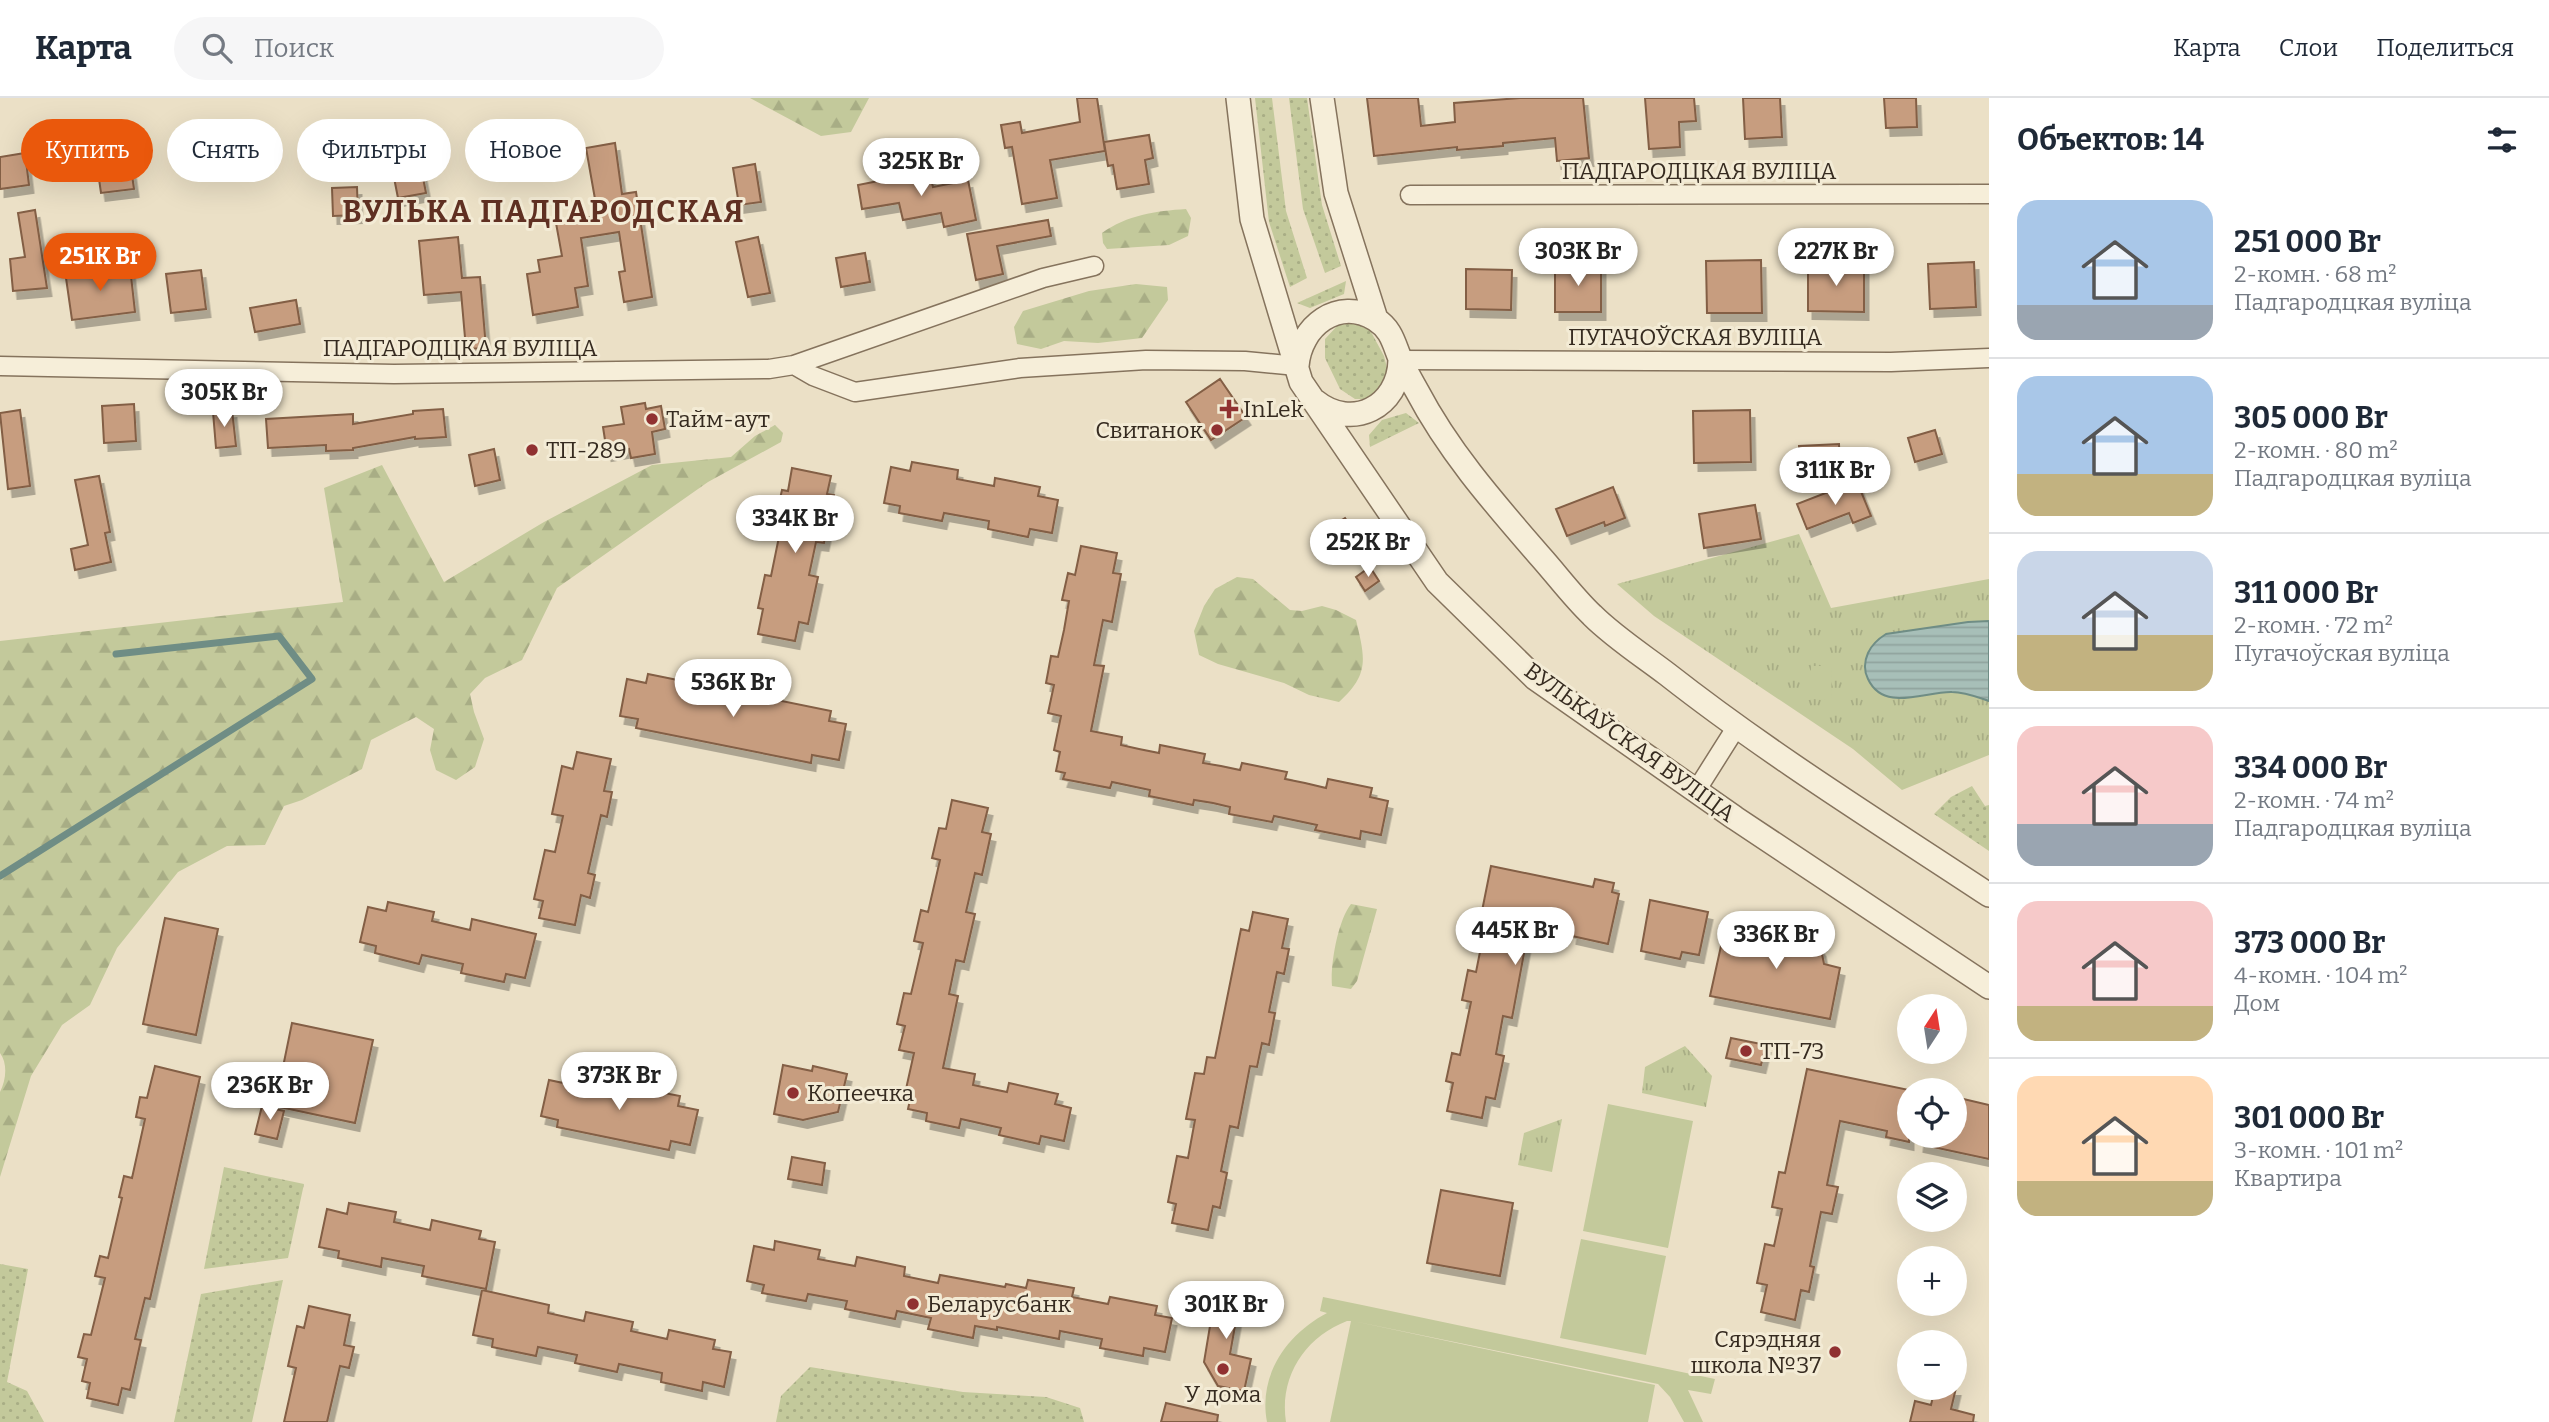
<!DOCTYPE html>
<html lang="ru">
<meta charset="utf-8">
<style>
:root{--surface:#fff;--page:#f6f6f7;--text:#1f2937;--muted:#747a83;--line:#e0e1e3;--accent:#ea580c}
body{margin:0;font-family:Bitter,serif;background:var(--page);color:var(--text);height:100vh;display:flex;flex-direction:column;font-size:26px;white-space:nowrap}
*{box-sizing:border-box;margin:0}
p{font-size:23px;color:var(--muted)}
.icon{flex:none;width:38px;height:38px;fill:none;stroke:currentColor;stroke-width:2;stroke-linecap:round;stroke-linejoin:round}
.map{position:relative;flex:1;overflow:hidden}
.sheet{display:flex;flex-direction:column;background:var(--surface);width:560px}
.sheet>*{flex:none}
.guide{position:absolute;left:21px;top:21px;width:665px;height:63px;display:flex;gap:14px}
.needle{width:46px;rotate:12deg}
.fabs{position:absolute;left:1897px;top:896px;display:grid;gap:14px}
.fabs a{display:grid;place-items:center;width:70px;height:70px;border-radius:50%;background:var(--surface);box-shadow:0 7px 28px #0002;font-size:35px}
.price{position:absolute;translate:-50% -60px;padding:0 16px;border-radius:24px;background:#fff;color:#222;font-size:23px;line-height:46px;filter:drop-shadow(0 2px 4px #0008)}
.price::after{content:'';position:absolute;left:50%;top:42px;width:21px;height:16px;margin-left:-10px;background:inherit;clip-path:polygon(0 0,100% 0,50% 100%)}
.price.on{background:var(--accent);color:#fff}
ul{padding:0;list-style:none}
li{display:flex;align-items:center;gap:21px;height:175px;padding:0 28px}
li+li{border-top:2px solid var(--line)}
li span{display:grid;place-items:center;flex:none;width:196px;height:140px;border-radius:21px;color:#555}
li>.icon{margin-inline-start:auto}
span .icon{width:84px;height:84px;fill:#fffc;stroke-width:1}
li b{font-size:30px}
h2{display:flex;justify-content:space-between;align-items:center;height:84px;padding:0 28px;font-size:30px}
.pill{padding:0 24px;border-radius:32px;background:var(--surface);box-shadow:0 7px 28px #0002;font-size:24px;line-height:63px}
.pill.on{background:var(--accent);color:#fff}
header{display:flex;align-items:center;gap:42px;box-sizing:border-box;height:98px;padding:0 35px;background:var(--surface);border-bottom:2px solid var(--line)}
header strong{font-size:33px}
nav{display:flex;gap:38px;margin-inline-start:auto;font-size:24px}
.search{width:490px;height:63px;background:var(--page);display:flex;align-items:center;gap:18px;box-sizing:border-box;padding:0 24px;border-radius:38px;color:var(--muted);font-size:26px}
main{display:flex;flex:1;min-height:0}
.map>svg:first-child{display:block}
.grass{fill:url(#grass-dots)}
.forest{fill:url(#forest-firs)}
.park{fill:url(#park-tufts)}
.garden{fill:#c3c99b}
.water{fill:url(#water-rules);stroke:#6f8d85;stroke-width:2}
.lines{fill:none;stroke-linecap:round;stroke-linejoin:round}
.stream{stroke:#6f8d85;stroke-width:7}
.building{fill:#c79d7f;stroke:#835e45;stroke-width:2;filter:url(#shadow)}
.minor-casing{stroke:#85735d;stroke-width:21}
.tertiary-casing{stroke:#85735d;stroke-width:26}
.minor{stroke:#f6eed9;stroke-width:18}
.tertiary{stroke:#f6eed9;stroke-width:23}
.poi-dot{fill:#903131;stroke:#f3ebd5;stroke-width:2.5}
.labels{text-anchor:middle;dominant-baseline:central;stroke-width:6;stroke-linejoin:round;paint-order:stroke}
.street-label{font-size:23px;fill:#362b20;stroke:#f3ebd5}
.poi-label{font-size:23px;fill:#362b20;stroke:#f3ebd5;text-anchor:start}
.district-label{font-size:30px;font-weight:bold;letter-spacing:2px;fill:#603022;stroke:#f3ebd5}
</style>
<header>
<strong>Карта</strong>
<div class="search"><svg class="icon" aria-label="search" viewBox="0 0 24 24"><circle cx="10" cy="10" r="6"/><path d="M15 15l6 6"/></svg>Поиск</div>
<nav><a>Карта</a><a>Слои</a><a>Поделиться</a></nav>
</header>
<main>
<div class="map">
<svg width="1989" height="1324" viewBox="0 0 1989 1324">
<defs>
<pattern id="grass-dots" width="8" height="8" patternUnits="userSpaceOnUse" patternTransform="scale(1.75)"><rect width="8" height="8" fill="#c3c99b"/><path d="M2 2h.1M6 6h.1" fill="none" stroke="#a8ad85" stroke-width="1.8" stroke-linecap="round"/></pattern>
<pattern id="forest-firs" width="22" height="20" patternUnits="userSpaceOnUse" patternTransform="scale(1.75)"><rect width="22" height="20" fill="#c3c99b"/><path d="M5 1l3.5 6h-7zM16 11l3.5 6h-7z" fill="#a8ad85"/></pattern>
<pattern id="park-tufts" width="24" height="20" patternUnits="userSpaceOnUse" patternTransform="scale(1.75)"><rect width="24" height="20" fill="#c3c99b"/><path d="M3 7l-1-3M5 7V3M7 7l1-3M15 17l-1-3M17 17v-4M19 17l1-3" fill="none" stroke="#a8ad85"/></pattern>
<pattern id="water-rules" width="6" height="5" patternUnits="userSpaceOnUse" patternTransform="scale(1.75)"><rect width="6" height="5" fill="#a7bfb8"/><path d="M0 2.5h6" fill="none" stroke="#90a49e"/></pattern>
<filter id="shadow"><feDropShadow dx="4.5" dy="8" stdDeviation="0" flood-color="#0004"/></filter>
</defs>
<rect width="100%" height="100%" fill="#ebe0c6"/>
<!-- grass -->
<path class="grass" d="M1255 0H1272L1286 113 1307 180 1290 189 1269 124Z
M1289 0H1307L1322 107 1341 168 1325 175 1303 111Z
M1346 183 1344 196 1310 210 1297 205Z
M1353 225 1370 232 1384 258 1389 278 1370 301H1355L1340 291 1325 260V241L1338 227Z
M1406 315 1419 325 1370 349 1369 337 1382 322Z
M1972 688 1985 708 1989 707V753L1934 716 1951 699Z
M224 1069 304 1086 288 1160 204 1171Z
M0 1166 28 1171 7 1284 27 1293 44 1324H0Z
M283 1182 252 1324H174L201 1196Z
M810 1269 963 1294 1046 1299 1080 1310 1084 1324H776L781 1298Z"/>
<!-- forest -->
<path class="forest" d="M750 0H869L851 34 821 38Z
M1186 111 1191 120 1188 138 1169 147 1107 151 1103 145 1102 135C1127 117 1156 113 1186 111Z
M1136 186 1167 189 1168 202 1142 240 1098 245 1064 243 1041 251 1017 246 1014 229 1023 213 1089 193Z
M775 327 783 335 781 344 708 384 557 490 522 562 485 580 470 596 474 614 484 641 475 669 456 682 436 672 430 652 434 631 416 619 371 642 362 671 302 702 284 708 265 747 227 748 178 774 117 850 90 907 62 927 31 978 0 1079V994C6 982 8 966 0 955V543L343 504 324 390 382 367 444 484 544 424 652 367 731 359 755 338Z
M1237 479 1253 481 1290 512 1302 513 1322 508 1336 512 1356 522C1365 560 1370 576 1339 604L1309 597 1284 585 1218 566 1199 557 1194 533 1204 508 1215 491Z
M1351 806 1377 811 1357 883 1351 891 1332 888C1330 867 1338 822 1351 806Z"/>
<!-- park -->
<path class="park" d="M1799 436 1831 510 1989 481V657L1902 692 1853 651 1654 518 1617 486Z
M1685 948 1712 978 1706 1009 1642 995 1645 969Z
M1562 1021 1552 1074 1518 1067 1524 1035Z"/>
<!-- garden -->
<path class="garden" d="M1811 568H1832L1831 602 1811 601Z
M1608 1006 1693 1023 1668 1150 1583 1133Z
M1581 1141 1666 1158 1646 1257 1560 1240Z
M1323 1199 1362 1207 1715 1281 1711 1296 1688 1292 1703 1324H1684L1670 1299 1658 1286 1353 1223 1655 1287 1648 1324H1330L1351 1223H1347C1305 1239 1279 1279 1286 1324H1267C1258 1277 1287 1236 1327 1215L1320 1213Z"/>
<!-- water -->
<path class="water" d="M1989 523V603C1977 599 1965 594 1952 594 1925 593 1884 615 1868 581 1864 573 1864 564 1868 555 1872 546 1878 541 1886 536L1968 524Z"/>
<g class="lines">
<!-- stream -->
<path class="stream" d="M0 778 312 581 279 538 116 556"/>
</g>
<!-- building -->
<path class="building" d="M1077 0H1097L1105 53 1050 62 1057 100 1022 106 1012 49 1005 50 1001 27 1020 24 1022 35 1080 24Z
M1367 0H1418L1421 28 1455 24 1454 5 1520 0H1583L1589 60 1557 63 1555 40 1503 45V48L1457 52V49L1374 58Z
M1645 0H1694L1696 23 1679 24 1680 49 1649 51Z
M1743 0H1780L1782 39 1745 41Z
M1884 0H1916L1917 29 1886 30Z
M1149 37 1153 60 1145 62 1149 86 1117 91 1113 67 1108 68 1104 44Z
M416 44 426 95 398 100 388 49Z
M615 45 622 96 636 94 652 199 624 204 619 174 625 173 619 134 581 140 588 188 575 190 578 209 533 217 527 176 540 174 538 162 562 158 556 125 598 118 586 50Z
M121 50 122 57 129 56 134 91 101 95 96 60 104 59 103 52Z
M25 55 29 87 0 91V59Z
M755 66 761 104 739 107 733 70Z
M929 73 933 89 968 82 976 122 944 129 941 115 903 122 899 105 862 111 858 87Z
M357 89 358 117 333 118 332 90Z
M35 112 47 190 13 193 10 161 25 159 18 115Z
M1048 122 1051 138 997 148 1003 176 976 182 967 136Z
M458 139 462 180 480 179 486 250 466 251 461 194 424 197 419 143Z
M758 139 770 195 748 199 736 144Z
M865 155 870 184 841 189 836 160Z
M1761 162 1762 215H1707L1706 163Z
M1974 164 1976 209 1930 211 1928 166Z
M1555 165H1601V214H1555Z
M1808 167H1864V214L1808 213Z
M130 169 135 214 72 222 65 173 85 170 86 174Z
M1466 171 1512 172 1511 212 1466 211Z
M201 172 206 211 171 215 166 176Z
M296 202 300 226 255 234 250 210Z
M1220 281 1246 319 1211 342 1186 304Z
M645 305 646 311 661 308 665 331 652 334 655 356 631 360 629 351 607 355 603 329 624 326 621 309Z
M134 306 136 343 104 345 102 308Z
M443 311 446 339 415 341V339L353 350V352L326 353V347L268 350 266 321 353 316V326L413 316V313Z
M20 312 30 388 8 391 0 315Z
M232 312 236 348 216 350 213 314Z
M1750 312 1751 364 1694 365 1693 313Z
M1935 332 1942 356 1915 364 1908 340Z
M1839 346 1840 369 1800 370 1799 348Z
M494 351 500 382 475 388 469 357Z
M912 364 958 372 957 381 994 388 995 380 1040 389 1038 398 1058 402 1052 435 1030 431 1028 439 988 431 989 423 944 415 942 423 899 415 900 408 884 405 891 369 910 373Z
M792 370 831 378 827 396 834 397 824 445 816 444 809 477 818 479 808 526 799 524 795 543 758 536 763 511 758 510 765 477 771 478 781 429 774 428 782 392 788 393Z
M99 378 110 434 105 435 111 464 75 472 71 451 88 447 75 382Z
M1858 386 1871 418 1853 425 1849 415 1807 431 1797 406 1841 389V393Z
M1613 389 1625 420 1605 428 1604 424 1567 438 1556 411Z
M1755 407 1761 441 1704 450 1699 416Z
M1345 420 1357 439 1339 450 1327 431Z
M1081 448 1117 455 1113 475 1121 476 1112 524 1103 522 1094 567 1104 568 1091 633 1122 639 1121 647 1139 651 1159 655 1160 647 1205 656 1203 665 1221 668 1240 672 1242 665 1287 674 1285 681 1305 685 1326 690 1328 681 1372 690 1370 699 1388 703 1381 737 1361 733 1360 741 1315 732 1317 727 1298 723 1274 718 1272 724 1229 716 1230 709 1213 705 1194 702 1193 707 1149 698 1150 692 1112 684 1110 690 1063 681 1065 675 1056 673 1060 654 1054 652 1061 618 1048 615 1054 587 1046 585 1051 558 1058 559 1064 532 1069 503 1062 502 1068 475 1075 477Z
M1370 469 1379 483 1365 493 1356 479Z
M648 576 831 613 829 623 846 626 839 662 812 657 811 665 636 630 638 621 620 618 627 581 646 585Z
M577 654 611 661 604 693 612 694 607 719 601 717 588 775 595 777 590 800 581 797 575 827 539 820 543 803 534 801 545 752 555 754 563 718 552 716 562 668 573 671Z
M952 702 988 710 982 734 991 736 982 777 975 775 966 814 975 816 964 864 956 862 949 896 958 898 943 970 975 976 973 987 1007 994 1009 985 1058 996 1055 1006 1071 1010 1064 1043 1041 1038 1039 1046 999 1037 1001 1030 961 1021 959 1030 926 1023 927 1015 908 1011 912 993 906 991 914 955 899 952 905 928 897 926 904 895 911 896 923 845 914 843 921 812 928 814 940 762 932 760 939 730 946 731Z
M1491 768 1593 789 1595 781 1614 785 1612 794 1619 796 1608 846 1572 838 1573 832 1530 823 1512 920 1503 918 1496 956 1504 958 1495 1001 1486 999 1482 1020 1447 1013 1453 985 1446 983 1452 955 1460 957 1471 904 1462 902 1468 872 1476 874 1486 824 1480 823Z
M1650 802 1708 814 1699 857 1682 854 1680 861 1641 853Z
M388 804 434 814 432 823 470 832 472 821 536 836 525 880 506 876 504 884 461 875 463 866 422 857 419 866 375 855 376 848 360 844 368 809 386 813Z
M1253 814 1288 821 1282 850 1289 851 1284 876 1277 874 1269 914 1275 915 1269 947 1262 945 1257 969 1250 968 1238 1030 1230 1028 1221 1073 1227 1075 1220 1110 1213 1108 1208 1132 1172 1125 1176 1106 1168 1104 1177 1058 1188 1060 1195 1022 1186 1021 1195 975 1204 976 1207 959 1215 960 1241 831 1249 833Z
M165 820 218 831 196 937 143 926Z
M1742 821 1810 834 1821 851 1824 866 1840 870 1830 921 1710 898 1721 848 1736 851Z
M292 925 373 942 355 1025 275 1008Z
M1731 940 1766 947 1761 967 1726 960Z
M783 967 812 973 813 968 847 976 838 1014 803 1022 774 1016Z
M155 968 200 979 150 1201 145 1200 135 1241 141 1242 130 1292 122 1290 118 1307 87 1300 90 1285 82 1283 87 1261 78 1259 84 1236 91 1237 105 1180 95 1178 100 1158 108 1160 122 1100 119 1099 124 1078 132 1080 145 1021 136 1019 140 999 147 1000Z
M1807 971 1909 992V1044L1886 1039 1887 1033 1840 1023 1827 1087 1838 1089 1832 1116 1821 1114 1810 1168 1814 1169 1809 1194 1801 1192 1795 1222 1761 1214 1767 1187 1757 1185 1765 1146 1774 1148 1782 1111 1772 1109 1779 1074 1785 1075Z
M570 977 680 998 678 1008 698 1012 690 1047 671 1043 669 1052 557 1029 558 1022 541 1018 549 982 568 986Z
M1955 999 1989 1007V1061L1919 1046 1920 1038H1955Z
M262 1008 284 1013 277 1041 255 1036Z
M792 1059 825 1065 822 1087 788 1081Z
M1441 1092 1513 1105 1500 1178 1427 1165Z
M349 1105 396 1114 394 1124 430 1132 432 1122 481 1133 479 1141 495 1144 486 1191 422 1178 424 1168 382 1160 381 1169 338 1160 339 1153 319 1149 327 1111 347 1116Z
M775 1143 820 1152 818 1161 855 1168 857 1159 905 1169 904 1178 938 1185 940 1177 1005 1189 1006 1186 1026 1190 1028 1182 1074 1190 1072 1199 1108 1206 1110 1199 1157 1208 1155 1217 1172 1220 1165 1254 1144 1250 1143 1258 1100 1250 1102 1241 1060 1233 1059 1241 997 1229V1232L975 1228 973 1240 928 1231 931 1220 897 1213 895 1221 845 1211 847 1203 808 1196 806 1203 762 1195 764 1187 747 1183 754 1148 774 1152Z
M1217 1186 1242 1189 1230 1256 1251 1261 1244 1293 1218 1288 1204 1264Z
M482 1192 549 1207 548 1215 584 1223 586 1214 633 1224 631 1233 667 1241 669 1232 715 1242 713 1251 731 1254 724 1289 703 1284 702 1293 661 1284 662 1275 619 1266 617 1274 575 1265 577 1257 538 1249 536 1258 492 1249 493 1241 473 1237Z
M309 1208 350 1217 344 1247 354 1249 349 1270 340 1268 327 1324H284L296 1270 288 1268 297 1228 304 1230Z
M1935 1290H1956L1951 1311 1974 1317 1973 1324H1910L1915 1303 1931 1307Z
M1166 1305 1218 1317 1217 1324H1161Z"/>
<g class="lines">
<defs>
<path id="minor" d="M1410 97 1989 96
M1400 262 1891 264 1989 260
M794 267 1043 180 1094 168
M0 268 394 276 769 271 794 267 813 278 855 294 1020 270 1146 262 1245 263 1297 268
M1696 693 1737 628"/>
<path id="tertiary" d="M1238 0 1252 121 1301 284 1437 484 1535 580 1735 720 1989 889
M1322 0 1336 95 1376 221
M1297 268C1300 228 1338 199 1375 221 1393 232 1394 248 1402 265 1406 274 1412 284 1417 293 1449 354 1494 405 1539 457 1557 477 1573 499 1592 517 1614 539 1642 557 1667 576 1769 656 1880 725 1989 797
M1315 303C1352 333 1399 309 1400 262"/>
</defs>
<!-- minor casing -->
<use href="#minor" class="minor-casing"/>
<!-- tertiary casing -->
<use href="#tertiary" class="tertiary-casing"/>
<!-- minor -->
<use href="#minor" class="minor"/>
<!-- tertiary -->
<use href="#tertiary" class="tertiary"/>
</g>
<!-- markers -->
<g class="poi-dot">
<path d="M1225.5 300.5h7v7h7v7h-7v7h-7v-7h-7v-7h7z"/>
<circle cx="652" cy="321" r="7"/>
<circle cx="1217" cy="332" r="7"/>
<circle cx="532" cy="352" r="7"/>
<circle cx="1746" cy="953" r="7"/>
<circle cx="793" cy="995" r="7"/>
<circle cx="913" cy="1206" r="7"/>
<circle cx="1835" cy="1254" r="7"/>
<circle cx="1223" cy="1271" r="7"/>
</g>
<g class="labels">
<!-- street labels -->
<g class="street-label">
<text x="1699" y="73">ПАДГАРОДЦКАЯ ВУЛІЦА</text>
<text x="1695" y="239">ПУГАЧОЎСКАЯ ВУЛІЦА</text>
<text x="460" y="250">ПАДГАРОДЦКАЯ ВУЛІЦА</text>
<text transform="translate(1630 644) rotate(36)">ВУЛЬКАЎСКАЯ ВУЛІЦА</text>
</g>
<!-- poi labels -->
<g class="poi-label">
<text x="1243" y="311">InLek</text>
<text x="666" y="321">Тайм-аут</text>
<text x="1203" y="332" text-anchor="end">Свитанок</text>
<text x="546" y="352">ТП-289</text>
<text x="1760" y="953">ТП-73</text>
<text x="807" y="995">Копеечка</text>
<text x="927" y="1206">Беларусбанк</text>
<text x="1821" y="1241" text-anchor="end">Сярэдняя<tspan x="1821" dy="26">школа №37</tspan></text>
<text x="1223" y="1296" text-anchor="middle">У дома</text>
</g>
<!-- district labels -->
<g class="district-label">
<text x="544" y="114">ВУЛЬКА ПАДГАРОДСКАЯ</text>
</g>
</g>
</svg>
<div class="fabs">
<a><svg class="needle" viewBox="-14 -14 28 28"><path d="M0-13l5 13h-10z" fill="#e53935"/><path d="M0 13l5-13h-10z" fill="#747a83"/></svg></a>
<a><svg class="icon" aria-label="locate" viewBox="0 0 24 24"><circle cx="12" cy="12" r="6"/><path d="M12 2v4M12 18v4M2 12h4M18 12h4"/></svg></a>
<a><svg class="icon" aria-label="layers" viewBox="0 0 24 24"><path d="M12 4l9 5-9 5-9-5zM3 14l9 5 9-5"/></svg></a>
<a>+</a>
<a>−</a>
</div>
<b class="price" style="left:921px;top:100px">325K Br</b>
<b class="price" style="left:1578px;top:190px">303K Br</b>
<b class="price" style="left:1836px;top:190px">227K Br</b>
<b class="price on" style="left:100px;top:195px">251K Br</b>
<b class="price" style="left:224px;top:331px">305K Br</b>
<b class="price" style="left:1835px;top:409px">311K Br</b>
<b class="price" style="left:795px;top:457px">334K Br</b>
<b class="price" style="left:1368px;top:481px">252K Br</b>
<b class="price" style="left:733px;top:621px">536K Br</b>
<b class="price" style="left:1515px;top:869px">445K Br</b>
<b class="price" style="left:1776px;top:873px">336K Br</b>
<b class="price" style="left:619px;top:1014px">373K Br</b>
<b class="price" style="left:270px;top:1024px">236K Br</b>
<b class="price" style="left:1226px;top:1243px">301K Br</b>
<div class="guide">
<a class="pill on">Купить</a>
<a class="pill">Снять</a>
<a class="pill">Фильтры</a>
<a class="pill">Новое</a>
</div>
</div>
<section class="sheet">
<h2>Объектов: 14<svg class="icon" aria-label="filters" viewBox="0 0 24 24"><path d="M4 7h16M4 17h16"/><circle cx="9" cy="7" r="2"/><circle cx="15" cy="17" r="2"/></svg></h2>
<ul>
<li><span style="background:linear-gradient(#a9c7e8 75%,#9aa5b1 0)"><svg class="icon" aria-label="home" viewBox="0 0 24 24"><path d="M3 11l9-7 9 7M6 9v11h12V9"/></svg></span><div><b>251 000 Br</b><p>2-комн. · 68 m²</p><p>Падгародцкая вуліца</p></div></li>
<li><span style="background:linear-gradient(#a9c7e8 70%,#c2b280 0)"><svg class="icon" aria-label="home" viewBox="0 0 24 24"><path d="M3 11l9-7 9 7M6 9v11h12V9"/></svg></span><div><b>305 000 Br</b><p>2-комн. · 80 m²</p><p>Падгародцкая вуліца</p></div></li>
<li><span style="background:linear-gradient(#c9d6e8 60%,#c2b280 0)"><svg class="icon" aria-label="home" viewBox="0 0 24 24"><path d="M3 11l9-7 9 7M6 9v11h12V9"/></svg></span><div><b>311 000 Br</b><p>2-комн. · 72 m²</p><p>Пугачоўская вуліца</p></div></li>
<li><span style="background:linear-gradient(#f6c9c9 70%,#9aa5b1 0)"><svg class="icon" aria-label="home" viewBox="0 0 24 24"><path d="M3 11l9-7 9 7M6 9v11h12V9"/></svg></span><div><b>334 000 Br</b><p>2-комн. · 74 m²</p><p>Падгародцкая вуліца</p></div></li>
<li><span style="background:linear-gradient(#f6c9c9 75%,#c2b280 0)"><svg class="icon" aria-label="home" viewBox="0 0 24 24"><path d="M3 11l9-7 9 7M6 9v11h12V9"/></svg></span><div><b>373 000 Br</b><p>4-комн. · 104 m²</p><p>Дом</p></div></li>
<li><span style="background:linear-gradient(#ffd9b3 75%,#c2b280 0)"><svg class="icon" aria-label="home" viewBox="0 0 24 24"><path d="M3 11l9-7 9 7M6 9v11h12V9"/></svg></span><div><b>301 000 Br</b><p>3-комн. · 101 m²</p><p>Квартира</p></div></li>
</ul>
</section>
</main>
